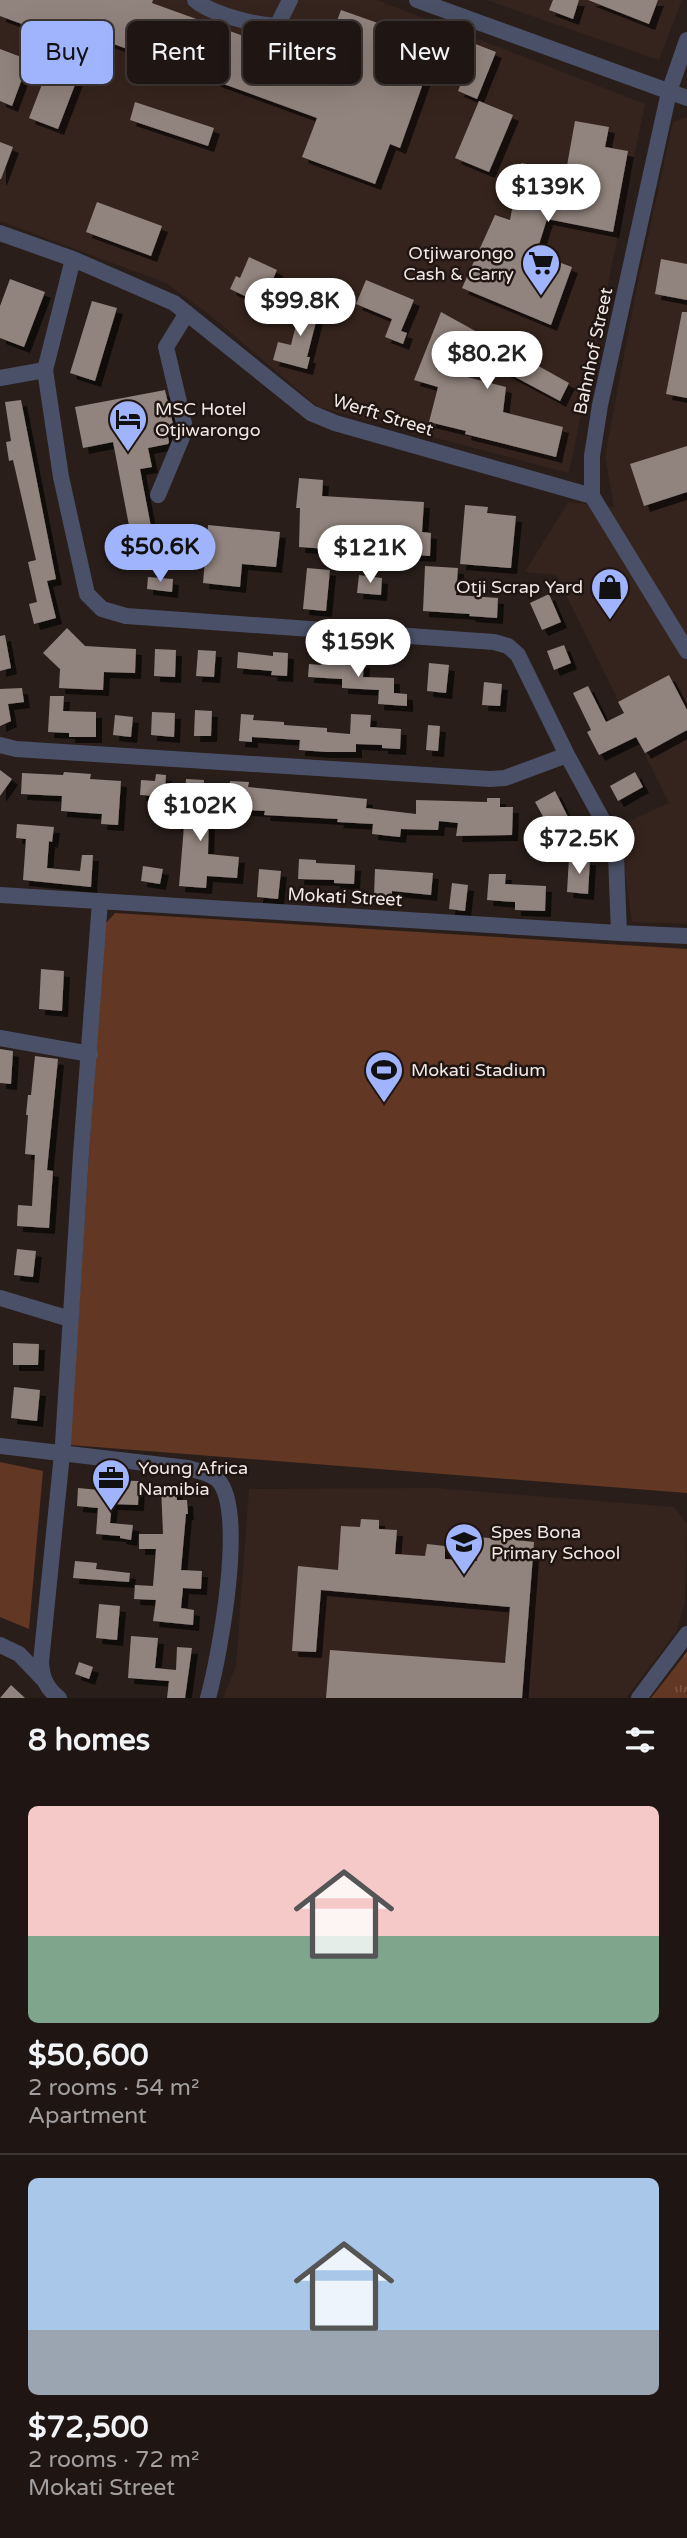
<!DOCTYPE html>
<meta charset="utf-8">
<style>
:root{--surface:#1f1614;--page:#2c2322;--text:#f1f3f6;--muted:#a19fa0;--line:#3c3534;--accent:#a0b3fd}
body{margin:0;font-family:"Varela Round",sans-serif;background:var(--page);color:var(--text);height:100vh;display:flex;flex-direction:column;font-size:26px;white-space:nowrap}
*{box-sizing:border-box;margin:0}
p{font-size:23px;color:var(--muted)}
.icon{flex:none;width:38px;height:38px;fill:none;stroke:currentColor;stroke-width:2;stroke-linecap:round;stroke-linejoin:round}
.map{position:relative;height:1698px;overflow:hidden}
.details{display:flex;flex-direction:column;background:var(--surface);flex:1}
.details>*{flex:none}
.guide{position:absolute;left:21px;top:21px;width:646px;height:63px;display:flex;gap:14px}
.price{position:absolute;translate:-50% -60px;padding:0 16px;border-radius:24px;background:#fff;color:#222;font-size:23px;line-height:46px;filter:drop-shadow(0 2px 4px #0008)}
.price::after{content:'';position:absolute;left:50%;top:42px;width:21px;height:16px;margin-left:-10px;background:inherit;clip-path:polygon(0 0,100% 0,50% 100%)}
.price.active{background:var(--accent);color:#111}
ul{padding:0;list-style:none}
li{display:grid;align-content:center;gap:14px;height:371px;padding:0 28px}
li+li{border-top:2px solid var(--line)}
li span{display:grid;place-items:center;height:217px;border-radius:10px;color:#555}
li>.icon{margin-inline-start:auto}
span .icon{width:126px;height:126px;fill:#fffc;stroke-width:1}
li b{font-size:30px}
h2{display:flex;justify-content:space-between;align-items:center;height:84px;padding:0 28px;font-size:30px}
.chip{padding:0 24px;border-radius:10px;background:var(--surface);box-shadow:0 7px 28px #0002,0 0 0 2px var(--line);font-size:24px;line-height:63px}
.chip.active{background:var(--accent);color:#111}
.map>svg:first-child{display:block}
.built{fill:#35241d}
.grass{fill:url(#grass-tufts)}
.garden{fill:#623724}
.building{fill:#91837d;filter:url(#shadow)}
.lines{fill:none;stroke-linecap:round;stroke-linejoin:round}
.minor{stroke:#4a5067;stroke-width:16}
.labels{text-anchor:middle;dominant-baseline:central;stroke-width:5;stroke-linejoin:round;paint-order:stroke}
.poi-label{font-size:18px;fill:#f0e8e5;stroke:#201511;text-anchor:start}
.street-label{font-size:18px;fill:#f0e8e5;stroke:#201511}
</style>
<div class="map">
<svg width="687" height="1698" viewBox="0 0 687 1698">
<defs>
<pattern id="grass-tufts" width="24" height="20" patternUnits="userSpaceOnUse" patternTransform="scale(1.75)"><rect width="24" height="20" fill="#623724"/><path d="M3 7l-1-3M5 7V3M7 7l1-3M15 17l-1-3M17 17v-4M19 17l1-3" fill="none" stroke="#795444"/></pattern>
<filter id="shadow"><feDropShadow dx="6" dy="6" stdDeviation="0" flood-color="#0009"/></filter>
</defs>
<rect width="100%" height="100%" fill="#291e1a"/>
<!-- built -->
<path class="built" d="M0 0H377L645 104 569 473 318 407 211 316 166 283 0 221Z
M486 0H682L659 60Z
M687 117V924L632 922 618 826 669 803 556 575 525 572 568 502 614 507 605 456 636 292 673 122Z
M435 1488 674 1507 687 1524 685 1602 677 1631 626 1698H223L236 1666 249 1489Z"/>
<!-- grass -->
<path class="grass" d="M687 1652V1698H651Z"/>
<!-- garden -->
<path class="garden" d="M115 913 687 949V1493L70 1445 104 925Z
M0 1462 43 1471 29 1629 0 1617Z"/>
<!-- building -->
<path class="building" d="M0 0H153L152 3 263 43 258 57 316 78 341 10 437 44 400 148 390 144 375 184 302 157 317 118 75 30 71 42 0 16Z
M553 0H579L573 19 549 10Z
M588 0H658L649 24Z
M460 38 496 52 477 99 458 91 466 71 450 65Z
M0 49 29 60 12 106 0 101Z
M49 66 78 77 58 129 29 118Z
M479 101 513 115 489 172 455 158Z
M135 102 214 128 208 146 130 120Z
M575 121 609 127 605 147 628 151 613 232 547 219 536 254 572 267 551 325 462 288 495 215 510 220 521 163 566 171Z
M0 142 13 147 1 179H0Z
M97 202 162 226 151 256 86 232Z
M249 257 277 270 262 304 230 289 236 276 240 278Z
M661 259 687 264V300L655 294Z
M10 279 45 292 24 347 0 338V306Z
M366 280 414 300 401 331 407 333 403 344 385 337 392 319 356 304Z
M92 301 117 308 95 381 70 373Z
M302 301 320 306 307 357H310L307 369 273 360 278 342 291 345Z
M441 312 569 383 560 401 448 341 436 369 506 387 503 412 563 427 556 457 465 434 466 431 429 422 438 387 414 380Z
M682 312H687V398L666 394Z
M165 390 173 424 166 427 169 442 168 444 148 448 152 467 140 469 152 532 131 536 113 442 83 448 75 407Z
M21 400 56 579 47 581 56 618 34 624 29 604 37 602 28 562 36 560 13 460 9 461 6 442 11 441 5 402Z
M687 446V492L644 506 630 464Z
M299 478 323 480 322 496 424 502 422 532 431 533 430 556 299 547 300 508H296Z
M465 505 488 507 487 513 516 516 511 568 460 564Z
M208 525 280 532 276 567 242 564 240 587 203 583Z
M425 566 458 568 456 595 498 598 497 618 469 616 470 614 423 611Z
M307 568 330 570 326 611 303 609Z
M359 575 382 578 381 595 357 593Z
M148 577 173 579 172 592 147 589Z
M549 594 561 622 542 630 530 603Z
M67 628 85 646 136 649 135 673 104 672 103 690 59 688 60 669 43 653Z
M5 635 11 668 0 671V636Z
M564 645 571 663 554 670 547 651Z
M155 649 176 650 175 677 154 676Z
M198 650 216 651 214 677 196 676Z
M238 652 273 656V652L288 653 287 676 271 675 272 671 237 668Z
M322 656H333V660L364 662 363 677 394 678V693L407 694V706L378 704 379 690 342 688V679L308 677 309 664 321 665Z
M429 663 449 665 446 693 427 691Z
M669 675 687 710V730L645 753 636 737 599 755 587 732 591 730 573 693 588 686 606 722 624 713 618 702Z
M484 682 502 684 500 706 482 705Z
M22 688 24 702 8 704 11 721 0 726V689Z
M50 696H64L63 711 96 712V737H69V733L48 732Z
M195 710 212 711 211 736H194Z
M152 712 175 713 174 737 151 735Z
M241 714 254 715 253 720 284 722V725L327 728V732L350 734 351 714 371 715 370 727 401 729 400 749 382 748V745L356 744V752H326L299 750 300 740 252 737V742L239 741Z
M115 715 133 717 131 737 113 735Z
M428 725 440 726 438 751 426 750Z
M0 770 12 779 0 796Z
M64 772 91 774 90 779 121 781 118 825 101 824 102 814 61 811 62 796 21 794 22 773 63 775Z
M635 772 643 787 618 801 610 786Z
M156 774 166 775 164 804 154 803 155 796 140 795 141 780 155 781Z
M186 779 204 780 201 812 209 813 208 854 239 857 237 878 207 876 206 888 179 886 184 826 174 825 176 810 184 811Z
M230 781 249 782 248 787 367 799 366 808 416 814V800L487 802V798H500V807H513L512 835 456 836 458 823 439 821 438 830 401 829 400 837 372 834 373 824 337 822 338 819 264 815 265 811 228 809Z
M555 791 569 819 550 829 535 802Z
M17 824 54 827 52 842 49 841 47 868 80 871 82 855H93L91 887 23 880 26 839 16 838Z
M569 858 590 859 588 894 567 892Z
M299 859 316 860V863L355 865 354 884 334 883V880L298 879Z
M143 866 163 869 160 884 141 881Z
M259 869 281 871 278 899 257 897Z
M375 869 433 873 431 895 392 891V897L374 896Z
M489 874H506L505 884 546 886 545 911 515 910V902L487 900Z
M452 883 468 885 465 911 449 909Z
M41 969 64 971 62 1011 39 1009Z
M0 1049 13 1051 11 1084 0 1083Z
M35 1056 58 1059 47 1170 53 1171 49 1228 17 1226 18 1205 32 1206 35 1155 25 1154 28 1115H26L28 1095H31Z
M17 1249 36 1251 33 1277 14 1275Z
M13 1343 39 1344 38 1365H13Z
M14 1387 40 1390 37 1421 11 1418Z
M100 1480 139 1481 138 1505 112 1504 110 1523 133 1525 131 1540 120 1538V1536L96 1534 98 1508 77 1506 78 1488 99 1490Z
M176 1485 177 1500H187L188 1514H186L181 1570 202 1571 201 1589 183 1588 181 1608 194 1610 193 1625 153 1621 156 1600 134 1599 135 1585 153 1586 156 1549H139V1534H163L161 1486Z
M361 1519 379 1520V1529L397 1530 395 1554 425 1556 427 1544 445 1546V1559L477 1561 479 1537 500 1539V1532L516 1533V1540L534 1542 522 1698H326L330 1650 505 1663 510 1607 321 1590 316 1652 292 1651 298 1566 338 1570 341 1526 360 1527Z
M75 1561 97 1563 96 1569 130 1573 129 1582 73 1578Z
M99 1604 120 1606 117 1640 96 1638Z
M131 1636 158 1638 155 1668 176 1670 177 1647 192 1648 185 1698H167L169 1681 128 1678Z
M79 1662 93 1667 89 1679 75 1674Z
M11 1685 25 1698H0Z"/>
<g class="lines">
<!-- minor -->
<path class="minor" d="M195 0C211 14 255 25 277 26L290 0
M417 0 687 98
M687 40 669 92 600 405 592 456V496L687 651
M0 233 73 259 174 303 311 413 335 423 592 496
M73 259 45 370 61 477 87 594 102 609 126 616 494 642 508 646 518 655 567 755 608 830 616 856 619 933
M0 378 45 370
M158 495 183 435 184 423 166 347 187 313
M0 745 16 749 490 779 505 778 567 755
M0 895 619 933 687 936
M0 1038 90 1054
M0 1298 70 1319
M0 1446 188 1468C198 1471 210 1473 218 1480 247 1511 219 1658 208 1698
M0 1645 19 1654 43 1679
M59 1698C46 1688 42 1678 41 1662L63 1444 81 1154 100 901
M639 1698 687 1634"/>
</g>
<!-- icons -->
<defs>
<symbol id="supermarket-pin" viewBox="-11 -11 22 30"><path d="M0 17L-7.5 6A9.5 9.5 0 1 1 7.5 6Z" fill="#a0b3fd" stroke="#201511"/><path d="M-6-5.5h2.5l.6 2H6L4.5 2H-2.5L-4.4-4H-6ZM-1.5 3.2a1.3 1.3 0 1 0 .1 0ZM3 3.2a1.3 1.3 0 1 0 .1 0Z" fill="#111"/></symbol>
<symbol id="hotel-pin" viewBox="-11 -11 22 30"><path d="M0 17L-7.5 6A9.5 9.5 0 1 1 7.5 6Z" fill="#a0b3fd" stroke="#201511"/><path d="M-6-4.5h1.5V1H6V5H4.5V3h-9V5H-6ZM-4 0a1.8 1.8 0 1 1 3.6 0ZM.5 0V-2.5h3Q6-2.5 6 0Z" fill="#111"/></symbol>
<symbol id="shop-pin" viewBox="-11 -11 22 30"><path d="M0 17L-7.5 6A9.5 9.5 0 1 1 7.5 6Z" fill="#a0b3fd" stroke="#201511"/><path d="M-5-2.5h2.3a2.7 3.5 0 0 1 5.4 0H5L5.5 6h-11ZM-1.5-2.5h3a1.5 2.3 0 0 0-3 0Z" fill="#111"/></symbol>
<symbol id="stadium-pin" viewBox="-11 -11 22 30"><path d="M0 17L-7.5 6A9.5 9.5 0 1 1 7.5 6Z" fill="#a0b3fd" stroke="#201511"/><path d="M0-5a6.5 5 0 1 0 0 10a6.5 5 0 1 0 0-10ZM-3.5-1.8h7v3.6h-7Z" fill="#111"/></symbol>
<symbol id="office-pin" viewBox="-11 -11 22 30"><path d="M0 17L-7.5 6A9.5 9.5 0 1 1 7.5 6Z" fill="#a0b3fd" stroke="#201511"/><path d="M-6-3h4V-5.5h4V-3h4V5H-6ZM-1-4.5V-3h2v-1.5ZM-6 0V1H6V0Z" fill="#111"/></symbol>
<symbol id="school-pin" viewBox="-11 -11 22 30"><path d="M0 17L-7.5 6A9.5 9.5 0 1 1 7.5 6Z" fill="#a0b3fd" stroke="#201511"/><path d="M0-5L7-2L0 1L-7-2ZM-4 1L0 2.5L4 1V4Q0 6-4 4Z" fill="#111"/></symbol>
</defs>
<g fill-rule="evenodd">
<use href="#supermarket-pin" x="519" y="241" width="44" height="60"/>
<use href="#hotel-pin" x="106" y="397" width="44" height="60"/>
<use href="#shop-pin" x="588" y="565" width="44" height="60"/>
<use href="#stadium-pin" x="362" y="1048" width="44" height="60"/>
<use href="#office-pin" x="89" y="1456" width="44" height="60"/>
<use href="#school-pin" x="442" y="1520" width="44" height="60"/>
</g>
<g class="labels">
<!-- poi labels -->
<g class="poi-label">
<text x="514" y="253" text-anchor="end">Otjiwarongo<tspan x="514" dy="21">Cash &amp; Carry</tspan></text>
<text x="155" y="409">MSC Hotel<tspan x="155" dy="21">Otjiwarongo</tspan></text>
<text x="583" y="587" text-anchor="end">Otji Scrap Yard</text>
<text x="411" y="1070">Mokati Stadium</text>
<text x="138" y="1468">Young Africa<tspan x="138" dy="21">Namibia</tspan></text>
<text x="491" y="1532">Spes Bona<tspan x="491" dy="21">Primary School</tspan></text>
</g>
<!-- street labels -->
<g class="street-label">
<text transform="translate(593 351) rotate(-78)">Bahnhof Street</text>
<text transform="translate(383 415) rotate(17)">Werft Street</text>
<text transform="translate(345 897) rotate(3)">Mokati Street</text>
</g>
</g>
</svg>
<b class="price" style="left:548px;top:224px">$139K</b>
<b class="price" style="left:300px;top:338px">$99.8K</b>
<b class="price" style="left:487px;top:391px">$80.2K</b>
<b class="price active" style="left:160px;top:584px">$50.6K</b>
<b class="price" style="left:370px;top:585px">$121K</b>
<b class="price" style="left:358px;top:679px">$159K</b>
<b class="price" style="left:200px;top:843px">$102K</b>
<b class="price" style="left:579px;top:876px">$72.5K</b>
<div class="guide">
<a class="chip active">Buy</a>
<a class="chip">Rent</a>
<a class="chip">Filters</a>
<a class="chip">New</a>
</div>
</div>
<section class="details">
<h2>8 homes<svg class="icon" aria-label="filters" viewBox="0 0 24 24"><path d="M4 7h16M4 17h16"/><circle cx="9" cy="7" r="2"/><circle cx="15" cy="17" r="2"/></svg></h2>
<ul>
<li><span style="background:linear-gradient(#f6c9c9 60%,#7fa58c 0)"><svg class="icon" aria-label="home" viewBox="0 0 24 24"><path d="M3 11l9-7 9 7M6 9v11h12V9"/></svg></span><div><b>$50,600</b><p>2 rooms · 54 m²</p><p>Apartment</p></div></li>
<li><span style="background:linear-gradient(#a9c7e8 70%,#9aa5b1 0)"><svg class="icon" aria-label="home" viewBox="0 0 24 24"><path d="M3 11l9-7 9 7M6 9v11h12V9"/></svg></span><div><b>$72,500</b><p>2 rooms · 72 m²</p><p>Mokati Street</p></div></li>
</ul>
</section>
